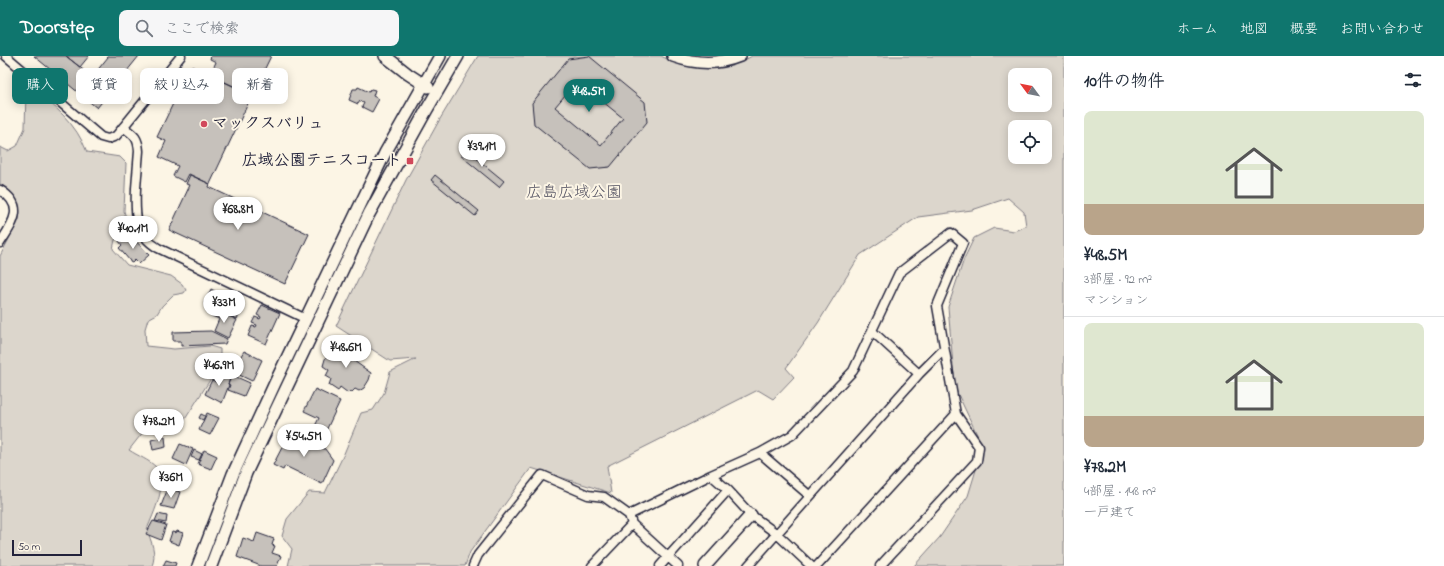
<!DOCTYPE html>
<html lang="ja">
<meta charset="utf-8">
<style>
:root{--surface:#fff;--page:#f6f6f7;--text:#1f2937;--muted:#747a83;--line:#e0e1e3;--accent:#0f766e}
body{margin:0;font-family:"Indie Flower","Klee One",sans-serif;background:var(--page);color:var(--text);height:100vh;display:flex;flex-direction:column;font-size:15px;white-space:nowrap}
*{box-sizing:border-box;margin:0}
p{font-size:13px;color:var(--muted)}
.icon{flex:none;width:22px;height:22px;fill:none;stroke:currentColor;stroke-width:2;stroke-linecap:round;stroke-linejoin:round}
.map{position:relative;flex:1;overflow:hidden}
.details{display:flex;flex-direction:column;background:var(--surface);width:380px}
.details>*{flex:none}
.banner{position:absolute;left:12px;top:12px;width:380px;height:36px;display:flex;gap:8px}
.needle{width:26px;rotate:302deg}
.controls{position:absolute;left:1008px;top:12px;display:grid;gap:8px}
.controls a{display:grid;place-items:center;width:44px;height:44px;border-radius:8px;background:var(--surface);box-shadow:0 2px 10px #0003;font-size:20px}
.scale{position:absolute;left:12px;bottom:10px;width:70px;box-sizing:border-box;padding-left:4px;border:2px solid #22223b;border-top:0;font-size:11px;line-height:14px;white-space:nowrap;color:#22223b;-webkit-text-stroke:3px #fcf5e5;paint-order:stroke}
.price{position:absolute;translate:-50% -34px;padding:0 9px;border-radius:14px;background:#fff;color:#222;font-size:13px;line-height:26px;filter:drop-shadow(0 1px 2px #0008)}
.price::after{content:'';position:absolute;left:50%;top:24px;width:12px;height:9px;margin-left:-6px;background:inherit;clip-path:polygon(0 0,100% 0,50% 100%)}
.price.on{background:var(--accent);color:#fff}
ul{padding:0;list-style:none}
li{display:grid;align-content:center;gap:8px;height:212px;padding:0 20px}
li+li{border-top:1px solid var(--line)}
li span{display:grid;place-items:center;height:124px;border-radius:8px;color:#555}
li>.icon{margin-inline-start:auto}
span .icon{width:72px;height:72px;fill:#fffc;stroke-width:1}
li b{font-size:17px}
h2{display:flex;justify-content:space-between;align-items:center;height:48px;padding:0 20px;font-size:17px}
.pill{padding:0 14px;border-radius:8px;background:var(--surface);box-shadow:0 2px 10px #0003;font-size:14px;line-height:36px}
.pill.on{background:var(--accent);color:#fff}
header{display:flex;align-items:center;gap:24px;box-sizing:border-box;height:56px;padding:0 20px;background:var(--accent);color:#fff}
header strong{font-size:19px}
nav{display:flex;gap:22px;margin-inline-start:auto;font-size:14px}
.search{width:280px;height:36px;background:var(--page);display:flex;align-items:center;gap:10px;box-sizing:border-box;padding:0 14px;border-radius:8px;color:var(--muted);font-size:15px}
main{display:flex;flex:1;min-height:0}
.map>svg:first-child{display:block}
.green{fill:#dcd6cc;stroke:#7f7c84;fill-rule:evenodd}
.building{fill:#c6c1bb;stroke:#22223b;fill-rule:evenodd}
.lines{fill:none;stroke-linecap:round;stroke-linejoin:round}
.street-casing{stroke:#22223b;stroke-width:11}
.secondary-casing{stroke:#22223b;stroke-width:14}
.street{stroke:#fcf5e5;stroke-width:8}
.secondary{stroke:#fcf5e5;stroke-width:11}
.poi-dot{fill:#d1495b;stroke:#fcf5e5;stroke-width:1.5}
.labels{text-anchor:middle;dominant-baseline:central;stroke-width:4;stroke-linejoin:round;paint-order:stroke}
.poi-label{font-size:16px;font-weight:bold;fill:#22223b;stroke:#fcf5e5;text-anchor:start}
.park-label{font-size:16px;fill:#504f5f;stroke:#fcf5e5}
</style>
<header>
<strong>Doorstep</strong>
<div class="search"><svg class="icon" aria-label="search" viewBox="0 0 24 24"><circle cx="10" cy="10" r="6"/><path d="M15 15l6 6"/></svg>ここで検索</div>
<nav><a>ホーム</a><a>地図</a><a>概要</a><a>お問い合わせ</a></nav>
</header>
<main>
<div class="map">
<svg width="1064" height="510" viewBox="0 0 1064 510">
<rect width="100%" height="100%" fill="#fcf5e5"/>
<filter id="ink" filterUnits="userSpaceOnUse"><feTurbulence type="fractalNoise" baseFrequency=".025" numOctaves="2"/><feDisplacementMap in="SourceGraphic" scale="8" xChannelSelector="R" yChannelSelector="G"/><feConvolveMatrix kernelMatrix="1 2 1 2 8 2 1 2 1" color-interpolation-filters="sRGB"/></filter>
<g filter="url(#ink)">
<!-- green -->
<path class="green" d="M478 0H661C689 15 725 16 752 0H1064V510H914L940 481 968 440 983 391 955 332 948 251 964 203 974 182 994 172 1014 175 1026 170 1024 156 1008 142 972 154 918 161 860 199 818 267 786 312 794 321 773 343 758 334 607 410 611 437 531 412 470 496 465 510H288L292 493 282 480 287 463 309 436 325 437 343 400 361 357 373 354 384 337 390 316 416 303 390 305 336 270 406 124 440 63ZM1015 19H1045V49H1015ZM1015 71H1045V101H1015Z
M31 32C55 50 76 67 87 96L120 101 126 107 124 155 129 172 115 184 113 193 127 209 171 220 182 228 186 234 184 237 173 239 162 250 157 258 148 263 145 273 146 290 174 293 210 290 220 293V302L215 316 182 368 169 366 147 371 129 394C138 400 149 404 156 411 170 423 153 459 147 473 151 486 157 497 152 510H0V200L19 164V150L15 142 7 132 0 128V91L8 95 17 90 25 72 26 36Z"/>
<!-- building -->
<path class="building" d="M34 0H66L92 21 108 1 107 0H139L97 52Z
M66 0H89L80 11Z
M211 0H271L252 39 210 19 216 6 210 3Z
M589 0 645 46 647 66 610 111 590 113 534 68 532 47 568 3ZM577 25 623 62 601 89 555 51Z
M191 10 252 39 210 128 189 118 185 126 173 120 178 110 159 101 166 85 157 81Z
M358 31 369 36 371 33 375 34 373 40 379 43 372 56 362 51 364 47 360 45 358 48 349 44 353 33H357Z
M465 93 504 125 499 131 460 99Z
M190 119 210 128 209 131 309 178 285 228 169 174 190 129 186 128Z
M435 119 479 155 475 160 431 124Z
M124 181 127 185 132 181 149 199 139 208 135 204 132 207 130 206V205L119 192 122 189 119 185Z
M211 233 222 239 223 237 231 240 230 243 244 249 237 263 204 248Z
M262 249 280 257 266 288 248 280 252 270 256 271 257 269 252 267 255 261 260 263 261 261 257 259Z
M215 253 237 264 228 282 214 275 219 263 212 260Z
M211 275 227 283 225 288 181 290V285H173V276Z
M351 285 363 294 354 305 371 317 369 324 364 332 359 335 355 333 352 336 350 335 348 337 340 331 338 335 329 329 331 323 326 320 329 314 323 310 325 303 330 296 336 292 341 296Z
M244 295 262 304 252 325 233 316 236 309 232 307 235 302 239 303Z
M222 313 232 318 228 328 229 329 222 347 205 338 212 324 216 326Z
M232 319 250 327 244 340 228 334 230 329 228 328Z
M315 333 340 345 323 381 312 376 319 362 304 355Z
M207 357 219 362 210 379 199 374Z
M201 358 205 360 203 364 199 362Z
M290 376 325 393 333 404 322 428 285 410 283 414 273 409Z
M165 381 166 391 153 394 151 384Z
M180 388 193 393 186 409 173 403Z
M194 394 202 398 199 404 191 401Z
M204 394 217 400 211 413 198 408Z
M168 432 180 436 174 453 161 450Z
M158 458 167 460 166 467 155 465Z
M153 465 166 469 161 484 146 478Z
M177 475 183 477 179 489 169 485 172 476 176 477Z
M257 477 274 483 272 489 275 490 272 497 281 500 277 510H261L237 501 243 482 254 486Z
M166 504 176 507 175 510H163Z"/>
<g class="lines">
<defs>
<path id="street" d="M6 0 101 81 108 83 116 80 181 0
M123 71C134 79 138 81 139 95 138 108 137 120 136 132 135 157 134 178 158 192L306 263
M0 134C26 150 13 167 0 187
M872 275 919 318
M760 397 810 440
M711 419 728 434 751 459 777 478 811 510
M629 459 711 419 760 397 792 379 853 315 899 217 951 177 963 187 937 250 956 358 979 391 977 405 880 510
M473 510 478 499 542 419 588 439 604 441 629 459 632 468 678 510
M592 510 632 468
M660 510 728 434
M748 510 919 318 944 293
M817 510 956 358"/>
<path id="secondary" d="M385 0 408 18 428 31
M673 0C695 8 718 9 740 0
M198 510 233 418 275 327 385 97 440 0
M211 510 246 417 369 158 426 55 458 0
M705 510 751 459"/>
</defs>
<!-- street casing -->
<use href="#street" class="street-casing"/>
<!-- secondary casing -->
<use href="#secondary" class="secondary-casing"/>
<!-- street -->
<use href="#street" class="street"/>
<!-- secondary -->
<use href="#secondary" class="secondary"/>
</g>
</g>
<!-- markers -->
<g class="poi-dot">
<circle cx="204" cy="68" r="4"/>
<rect x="406" y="101" width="8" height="8" rx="2"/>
</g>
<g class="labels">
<!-- poi labels -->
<g class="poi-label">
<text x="212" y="68">マックスバリュ</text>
<text x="402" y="105" text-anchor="end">広域公園テニスコート</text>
</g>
<!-- park labels -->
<g class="park-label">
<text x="574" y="137">広島広域公園</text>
</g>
</g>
</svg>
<div class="controls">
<a><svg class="needle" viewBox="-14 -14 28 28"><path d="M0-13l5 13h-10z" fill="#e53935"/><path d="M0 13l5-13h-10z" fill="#747a83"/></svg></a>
<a><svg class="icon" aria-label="locate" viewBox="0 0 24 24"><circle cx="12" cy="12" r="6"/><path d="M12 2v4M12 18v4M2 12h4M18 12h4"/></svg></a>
</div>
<div class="scale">50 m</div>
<b class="price on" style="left:589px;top:57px">¥48.5M</b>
<b class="price" style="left:482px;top:112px">¥39.1M</b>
<b class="price" style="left:238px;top:175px">¥68.8M</b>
<b class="price" style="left:133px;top:194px">¥40.1M</b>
<b class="price" style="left:224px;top:268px">¥33M</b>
<b class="price" style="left:346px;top:313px">¥48.6M</b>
<b class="price" style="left:219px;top:331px">¥46.9M</b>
<b class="price" style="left:159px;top:387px">¥78.2M</b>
<b class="price" style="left:304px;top:402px">¥54.5M</b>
<b class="price" style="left:171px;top:443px">¥36M</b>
<div class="banner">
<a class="pill on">購入</a>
<a class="pill">賃貸</a>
<a class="pill">絞り込み</a>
<a class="pill">新着</a>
</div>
</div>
<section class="details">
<h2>10件の物件<svg class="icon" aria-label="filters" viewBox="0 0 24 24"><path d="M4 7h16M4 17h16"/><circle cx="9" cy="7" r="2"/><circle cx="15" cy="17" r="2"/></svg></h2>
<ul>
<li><span style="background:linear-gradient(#dfe7d0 75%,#b9a48a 0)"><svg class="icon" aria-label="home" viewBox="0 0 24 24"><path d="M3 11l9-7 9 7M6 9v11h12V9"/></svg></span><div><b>¥48.5M</b><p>3部屋 · 92 m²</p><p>マンション</p></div></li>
<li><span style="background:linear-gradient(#dfe7d0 75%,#b9a48a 0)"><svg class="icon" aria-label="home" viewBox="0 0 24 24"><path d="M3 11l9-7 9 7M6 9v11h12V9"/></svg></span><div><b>¥78.2M</b><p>4部屋 · 148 m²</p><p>一戸建て</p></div></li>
</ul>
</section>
</main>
